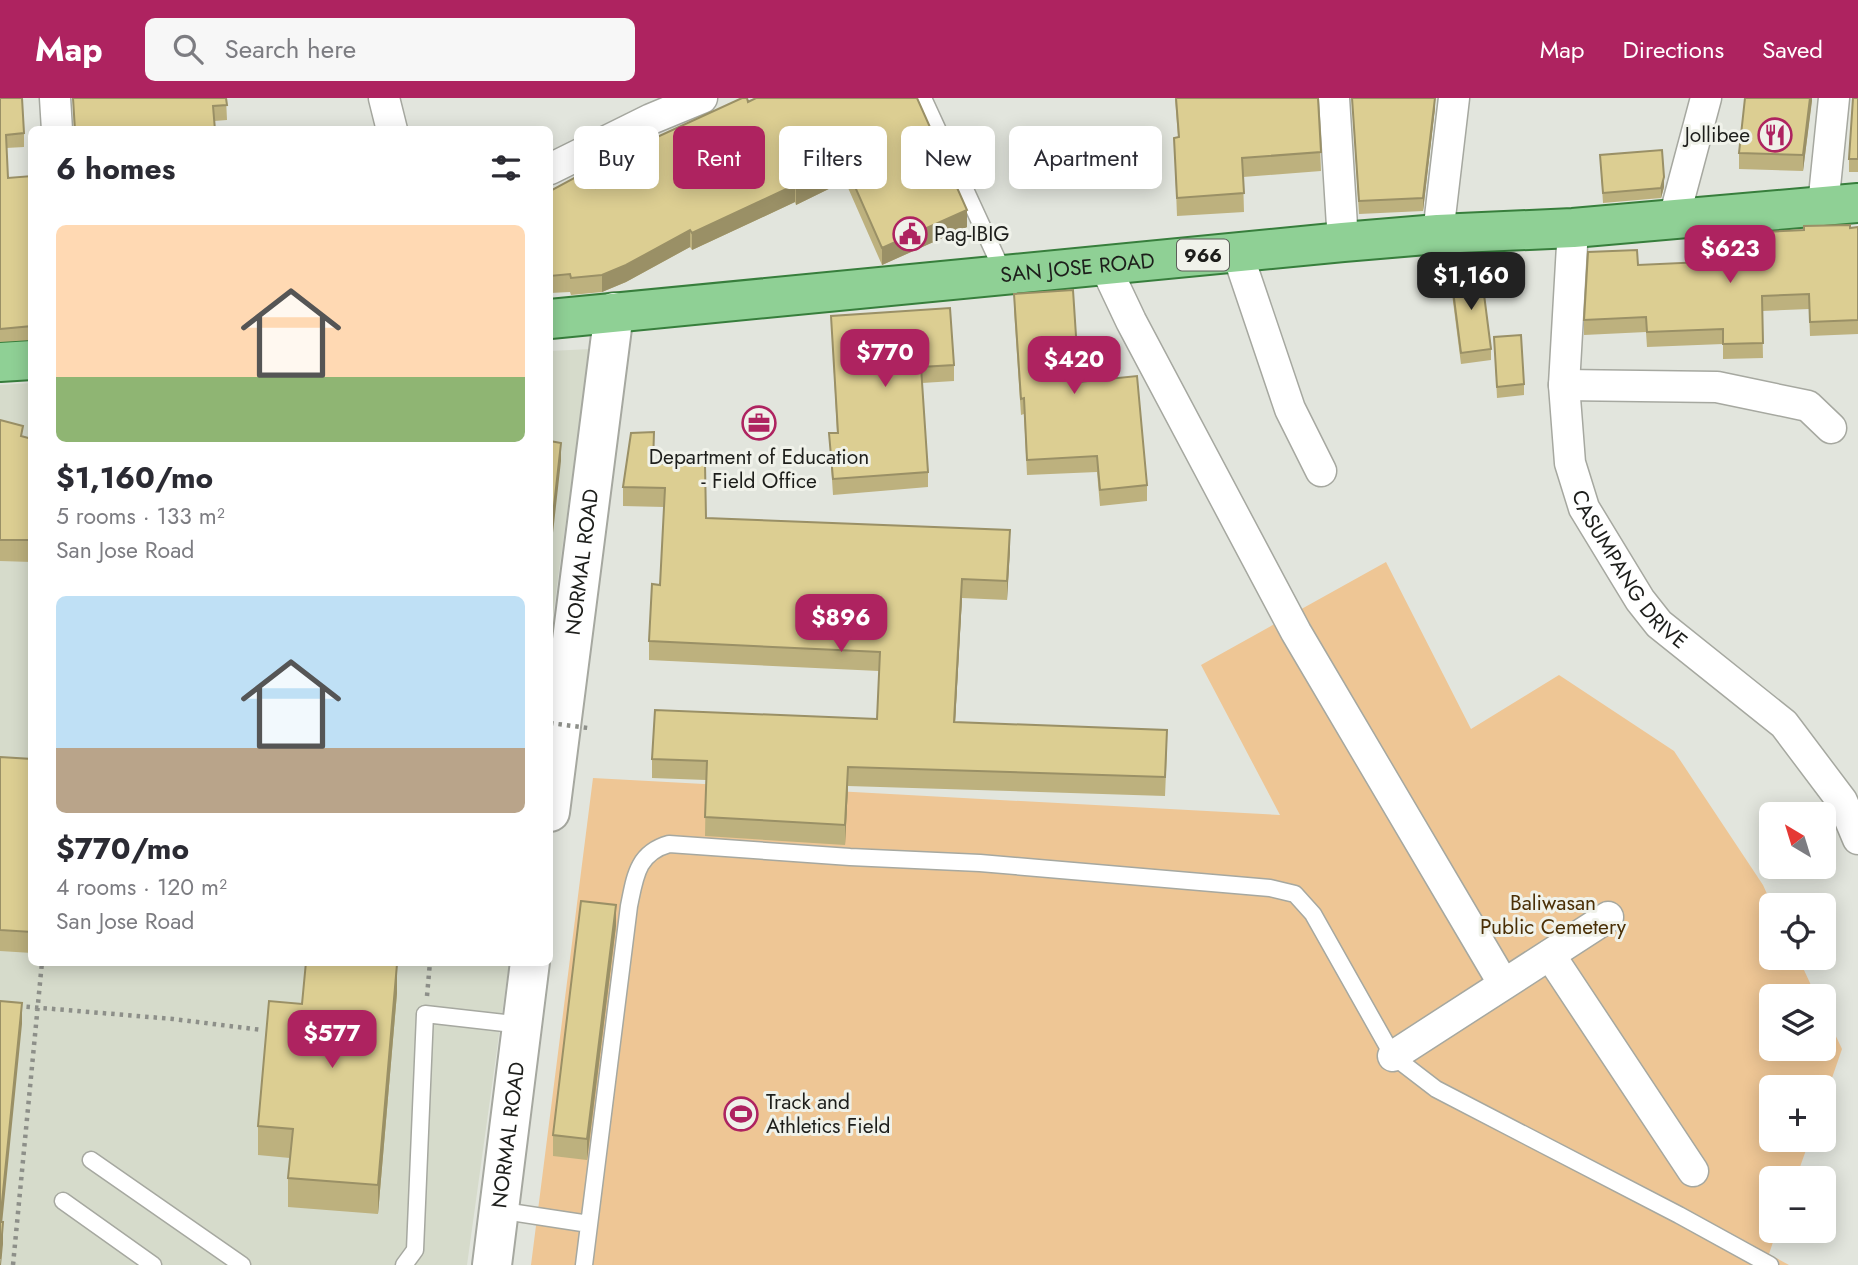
<!DOCTYPE html>
<meta charset="utf-8">
<style>
:root{--surface:#fff;--page:#f7f7f7;--text:#2b2b33;--muted:#7c7c81;--accent:#ae2360}
body{margin:0;font-family:Jost,sans-serif;background:var(--page);color:var(--text);height:100vh;display:flex;flex-direction:column;font-size:26px;white-space:nowrap}
*{box-sizing:border-box;margin:0}
p{font-size:23px;color:var(--muted)}
.icon{flex:none;width:38px;height:38px;fill:none;stroke:currentColor;stroke-width:2;stroke-linecap:round;stroke-linejoin:round}
.map{position:relative;flex:1;overflow:hidden}
.sheet{position:absolute;left:28px;top:28px;width:525px;height:840px;display:flex;flex-direction:column;background:var(--surface);border-radius:10px;box-shadow:0 4px 18px #0003}
.sheet>*{flex:none}
.hud{position:absolute;left:574px;top:28px;width:665px;height:63px;display:flex;gap:14px}
.needle{width:46px;rotate:322deg}
.buttons{position:absolute;left:1759px;top:704px;display:grid;gap:14px}
.buttons a{display:grid;place-items:center;width:77px;height:77px;border-radius:10px;background:var(--surface);box-shadow:0 4px 18px #0003;font-size:35px}
.price{position:absolute;translate:-50% -60px;padding:0 16px;border-radius:14px;background:var(--accent);color:#fff;font-size:23px;line-height:46px;filter:drop-shadow(0 2px 4px #0008)}
.price::after{content:'';position:absolute;left:50%;top:42px;width:21px;height:16px;margin-left:-10px;background:inherit;clip-path:polygon(0 0,100% 0,50% 100%)}
.price.current{background:#222;color:#fff}
ul{padding:0;list-style:none}
li{display:grid;align-content:center;gap:14px;height:371px;padding:0 28px}
li span{display:grid;place-items:center;height:217px;border-radius:10px;color:#555}
li>.icon{margin-inline-start:auto}
span .icon{width:126px;height:126px;fill:#fffc;stroke-width:1}
li b{font-size:30px}
h2{display:flex;justify-content:space-between;align-items:center;height:84px;padding:0 28px;font-size:30px}
.chip{padding:0 24px;border-radius:10px;background:var(--surface);box-shadow:0 4px 18px #0003;font-size:24px;line-height:63px}
.chip.current{background:var(--accent);color:#fff}
header{display:flex;align-items:center;gap:42px;box-sizing:border-box;height:98px;padding:0 35px;background:var(--accent);color:#fff}
header strong{font-size:33px}
nav{display:flex;gap:38px;margin-inline-start:auto;font-size:24px}
.search{width:490px;height:63px;background:var(--page);display:flex;align-items:center;gap:18px;box-sizing:border-box;padding:0 24px;border-radius:10px;color:var(--muted);font-size:26px}
.map>svg:first-child{display:block}
.built{fill:#d6dbcb}
.green{fill:#eec695}
.lines{fill:none;stroke-linecap:round;stroke-linejoin:round}
.lane-casing{stroke:#a6a8a0;stroke-width:19}
.street-casing{stroke:#a6a8a0;stroke-width:33}
.secondary-casing{stroke:#a6a8a0;stroke-width:42}
.primary-casing{stroke:#377e3c;stroke-width:42}
.path{stroke:#8d8f89;stroke-width:4.5;stroke-dasharray:3.5 5;stroke-linecap:butt}
.lane{stroke:#fff;stroke-width:16}
.street{stroke:#fff;stroke-width:30}
.secondary{stroke:#fff;stroke-width:38}
.primary{stroke:#8fd095;stroke-width:38}
.path-bridge{stroke:#8d8f89;stroke-width:4.5;stroke-dasharray:3.5 5;stroke-linecap:butt}
.wall{fill:#bdb17e}
.shaded-wall{fill:#9a9066}
.building{fill:#dcce92;stroke:#9a9066;stroke-width:2}
.labels{text-anchor:middle;dominant-baseline:central;stroke-width:6;stroke-linejoin:round;paint-order:stroke}
.shield{fill:#f0f2ea;stroke:#5c5e59;stroke-width:2}
.shield-label{font-size:19px;font-weight:bold;fill:#1d1e1b}
.poi-label{font-size:21px;fill:#1d1e1b;stroke:#f0f2ea;text-anchor:start}
.street-label{font-size:21px;fill:#1d1e1b;stroke:#f0f2ea}
.park-label{font-size:21px;fill:#4a2f06;stroke:#f0f2ea}
</style>
<header>
<strong>Map</strong>
<div class="search"><svg class="icon" aria-label="search" viewBox="0 0 24 24"><circle cx="10" cy="10" r="6"/><path d="M15 15l6 6"/></svg>Search here</div>
<nav><a>Map</a><a>Directions</a><a>Saved</a></nav>
</header>
<div class="map">
<svg width="1858" height="1167" viewBox="0 0 1858 1167">
<rect width="100%" height="100%" fill="#e2e5dd"/>
<!-- built -->
<path class="built" d="M590 251 550 538V253Z
M31 285 32 864 509 865 467 1167H0V287Z"/>
<!-- green -->
<path class="green" d="M1386 464 1471 631 1559 577 1674 653 1763 787 1772 807 1771 859H1798L1816 898H1771V950H1824V913L1842 951 1824 1003V989H1771V1041H1810L1796 1080H1771V1132H1777L1769 1156 1789 1167H531L593 680 1280 717 1201 567Z"/>
<g class="lines">
<defs>
<path id="lane" d="M923 0 1004 176
M91 1062 242 1167
M63 1103 153 1167
M498 1112 589 1126
M404 1167 415 1152 425 916 522 927
M584 1167 629 808C635 779 637 755 669 746L850 759 980 765 1270 790 1295 796 1313 816 1393 958 1436 991 1679 1117 1770 1167"/>
<g id="street">
<path d="M55 0 57 32"/>
<path d="M384 0 392 32"/>
<path d="M1334 0 1343 144"/>
<path d="M550 71 651 21 702 0"/>
<path d="M1823 108 1834 0"/>
<path d="M1674 120 1706 0"/>
<path id="s1" d="M1573 130 1564 287 1570 365 1584 410 1640 502 1659 526 1784 626 1842 703 1858 741"/>
<path d="M1438 136 1454 0"/>
<path d="M1237 154 1290 311 1321 373"/>
<path d="M1104 166 1131 223 1296 534 1503 885"/>
<path d="M1564 287 1717 289 1808 308 1831 330"/>
<path d="M1550 857 1693 1073"/>
<path d="M1393 958 1608 819"/>
</g>
<g id="secondary">
<path id="s2" d="M550 714 614 214"/>
<path id="s3" d="M492 1167 530 864"/>
</g>
<g id="primary">
<path id="s4" d="M550 221 1343 144 1438 136 1573 130 1858 105"/>
<path d="M0 264 32 262"/>
</g>
</defs>
<!-- lane casing -->
<use href="#lane" class="lane-casing"/>
<!-- street casing -->
<use href="#street" class="street-casing"/>
<!-- secondary casing -->
<use href="#secondary" class="secondary-casing"/>
<!-- primary casing -->
<use href="#primary" class="primary-casing"/>
<!-- path -->
<path class="path" d="M427 898 430 864
M18 908 173 921 262 932
M13 1167 42 864"/>
<!-- lane -->
<use href="#lane" class="lane"/>
<!-- street -->
<use href="#street" class="street"/>
<!-- secondary -->
<use href="#secondary" class="secondary"/>
<!-- primary -->
<use href="#primary" class="primary"/>
<!-- path-bridge -->
<path class="path-bridge" d="M550 625 588 630"/>
</g>
<!-- wall -->
<path class="wall" d="M0 0 24 35V49L6 50 8 80 32 78V242L0 244Z
M73 0H226L227 22 214 23 215 32H74Z
M1175 0H1318L1321 73 1243 79 1244 114 1177 118 1174 40 1178 39Z
M1352 0 1435 10 1423 113 1359 116Z
M1812 0 1803 73 1739 71V55Z
M1858 0V74H1849V61Z
M748 4 967 129 882 167 845 83 796 107 795 104 692 152 690 149 626 184 602 194 571 197 570 194 550 195V93L596 90 645 64 644 45Z
M1600 57 1664 89 1661 100 1603 105Z
M1858 129V236L1810 238 1809 211 1762 213 1763 260 1723 261V246L1647 249 1646 234 1584 237V222L1638 167 1703 170 1763 168 1762 134Z
M1451 177 1491 251V262L1461 266 1451 188Z
M1014 196 1079 284 1147 387V403L1100 408 1097 374 1027 377 1024 316 1021 317 1014 212Z
M831 218 954 267V283L922 285 928 374V389L833 397 829 335H837Z
M1494 239 1524 286V297L1497 300Z
M0 322 23 338 32 341V464L0 463Z
M654 366 706 420 1010 451 1007 502 962 500 955 624 1167 651 1165 698 848 688 845 747 705 738 706 682 652 680V661L877 621 879 573 649 562V543L660 487 664 409 623 408V389Z
M0 659 32 661V855L0 853Z
M616 828 587 1062 553 1058V1037Z
M397 895 378 1116 288 1109V1080L290 1060 258 1057V1028L302 906Z"/>
<!-- shaded-wall -->
<path class="shaded-wall" d="M1435 0V10L1423 113V100Z
M1810 0H1812V3L1803 73V57Z
M845 66V83L796 107V90Z
M1664 79V89L1661 100V90Z
M795 87V104L692 152V135Z
M967 112V129L882 167V150Z
M690 132V149L626 184 602 194V177Z
M561 345V363L550 462V444Z
M1010 432V451L1007 502V483Z
M962 481V500L954 644V624Z
M848 669V688L845 747V727Z
M616 807V828L587 1062V1041Z
M397 866V895L378 1116V1087Z
M22 905V926L0 1146V1124Z
M3 1124V1146L1 1167H0Z"/>
<!-- building -->
<path class="building" d="M0 0H22L24 35 6 37 8 80 32 78V228L0 231Z
M73 0H226L227 7 213 8 215 32H75Z
M742 0H747L748 4 756 0H917L967 112 882 150 845 66 796 90 795 87 692 135 690 132 626 167 602 177 571 180 570 176 550 178V93L587 73 596 90 651 60 644 45Z
M1176 0H1318L1321 54 1242 60 1244 95 1177 100 1174 40 1179 39Z
M1352 0H1435L1423 100 1359 103Z
M1745 0H1810L1803 57 1739 55Z
M1853 0H1858V61H1849Z
M1662 52 1664 79 1661 90 1603 95 1600 57Z
M1850 127V130L1858 129V222L1810 224 1809 196 1762 198 1763 245 1723 246V231L1647 234 1646 219 1584 222 1588 154 1637 152 1638 167 1703 164V170L1763 167 1762 134 1804 132V128Z
M1481 173 1491 251 1461 255 1451 177Z
M1073 192 1079 284 1137 278 1147 387 1100 392 1097 358 1027 362 1024 300 1021 301 1014 196Z
M950 210 954 267 921 269 928 374 833 381 829 335H838L831 218Z
M1521 237 1524 286 1497 289 1494 239Z
M0 322 23 328 21 338 32 341V442H0Z
M654 334 653 366 705 365 706 420 1010 432 1007 483 962 481 954 624 1167 632 1165 679 848 669 845 727 705 719 707 663 652 661 655 612 877 621 880 554 649 543 652 486 660 487 665 390 623 389 631 335Z
M550 343 561 345 550 444Z
M0 659 32 661V834L0 832Z
M581 803 616 807 587 1041 553 1037Z
M306 864H381L397 866 378 1087 288 1080 293 1031 258 1028 269 903 302 906Z
M0 903 22 905 0 1124H3L0 1161Z"/>
<!-- icons -->
<defs>
<symbol id="restaurant-ring" viewBox="-11 -11 22 22"><circle r="9.5" fill="#f0f2ea" stroke="#ae2360" stroke-width="1.5"/><path d="M-5-6h1v4h1v-4h1v4h1v-4h1v5L-1.5 .5V6h-2V.5L-5-1ZM5-6V6H3V1.5H1.5Q1.5-4 5-6Z" fill="#ae2360"/></symbol>
<symbol id="civic-ring" viewBox="-11 -11 22 22"><circle r="9.5" fill="#f0f2ea" stroke="#ae2360" stroke-width="1.5"/><path d="M-.6-6.5H3V-4.5H.6V-3L4-1V1h2V6H-6V1h2V-1L-.6-3ZM-1.2 2.5V6h2.4V2.5Z" fill="#ae2360"/></symbol>
<symbol id="office-ring" viewBox="-11 -11 22 22"><circle r="9.5" fill="#f0f2ea" stroke="#ae2360" stroke-width="1.5"/><path d="M-6-3h4V-5.5h4V-3h4V5H-6ZM-1-4.5V-3h2v-1.5ZM-6 0V1H6V0Z" fill="#ae2360"/></symbol>
<symbol id="stadium-ring" viewBox="-11 -11 22 22"><circle r="9.5" fill="#f0f2ea" stroke="#ae2360" stroke-width="1.5"/><path d="M0-5a6.5 5 0 1 0 0 10a6.5 5 0 1 0 0-10ZM-3.5-1.8h7v3.6h-7Z" fill="#ae2360"/></symbol>
</defs>
<g fill-rule="evenodd">
<use href="#restaurant-ring" x="1756" y="18" width="38" height="38"/>
<use href="#civic-ring" x="891" y="117" width="38" height="38"/>
<use href="#office-ring" x="740" y="306" width="38" height="38"/>
<use href="#stadium-ring" x="722" y="997" width="38" height="38"/>
</g>
<g class="labels">
<!-- shield labels -->
<rect class="shield" x="1177" y="141.5" width="52" height="31" rx="5"/>
<g class="shield-label">
<text x="1203" y="157">966</text>
</g>
<!-- poi labels -->
<g class="poi-label">
<text x="1750" y="37" text-anchor="end">Jollibee</text>
<text x="934" y="136">Pag-IBIG</text>
<text x="759" y="359" text-anchor="middle">Department of Education<tspan x="759" dy="24">- Field Office</tspan></text>
<text x="766" y="1004">Track and<tspan x="766" dy="24">Athletics Field</tspan></text>
</g>
<!-- street labels -->
<g class="street-label">
<text stroke="none"><textPath href="#s4" startOffset="530">SAN JOSE ROAD</textPath></text>
<text stroke="none"><textPath href="#s2" startOffset="252">NORMAL ROAD</textPath></text>
<text stroke="none"><textPath href="#s1" startOffset="359">CASUMPANG DRIVE</textPath></text>
<text stroke="none"><textPath href="#s3" startOffset="131">NORMAL ROAD</textPath></text>
</g>
<!-- park labels -->
<g class="park-label">
<text x="1553" y="805">Baliwasan<tspan x="1553" dy="24">Public Cemetery</tspan></text>
</g>
</g>
</svg>
<div class="buttons">
<a><svg class="needle" viewBox="-14 -14 28 28"><path d="M0-13l5 13h-10z" fill="#e53935"/><path d="M0 13l5-13h-10z" fill="#7c7c81"/></svg></a>
<a><svg class="icon" aria-label="locate" viewBox="0 0 24 24"><circle cx="12" cy="12" r="6"/><path d="M12 2v4M12 18v4M2 12h4M18 12h4"/></svg></a>
<a><svg class="icon" aria-label="layers" viewBox="0 0 24 24"><path d="M12 4l9 5-9 5-9-5zM3 14l9 5 9-5"/></svg></a>
<a>+</a>
<a>−</a>
</div>
<b class="price" style="left:1730px;top:187px">$623</b>
<b class="price current" style="left:1471px;top:214px">$1,160</b>
<b class="price" style="left:885px;top:291px">$770</b>
<b class="price" style="left:1074px;top:298px">$420</b>
<b class="price" style="left:841px;top:556px">$896</b>
<b class="price" style="left:332px;top:972px">$577</b>
<div class="hud">
<a class="chip">Buy</a>
<a class="chip current">Rent</a>
<a class="chip">Filters</a>
<a class="chip">New</a>
<a class="chip">Apartment</a>
</div>
<section class="sheet">
<h2>6 homes<svg class="icon" aria-label="filters" viewBox="0 0 24 24"><path d="M4 7h16M4 17h16"/><circle cx="9" cy="7" r="2"/><circle cx="15" cy="17" r="2"/></svg></h2>
<ul>
<li><span style="background:linear-gradient(#ffd9b3 70%,#8fb573 0)"><svg class="icon" aria-label="home" viewBox="0 0 24 24"><path d="M3 11l9-7 9 7M6 9v11h12V9"/></svg></span><div><b>$1,160/mo</b><p>5 rooms · 133 m²</p><p>San Jose Road</p></div></li>
<li><span style="background:linear-gradient(#bfe0f5 70%,#b9a48a 0)"><svg class="icon" aria-label="home" viewBox="0 0 24 24"><path d="M3 11l9-7 9 7M6 9v11h12V9"/></svg></span><div><b>$770/mo</b><p>4 rooms · 120 m²</p><p>San Jose Road</p></div></li>
</ul>
</section>
</div>
